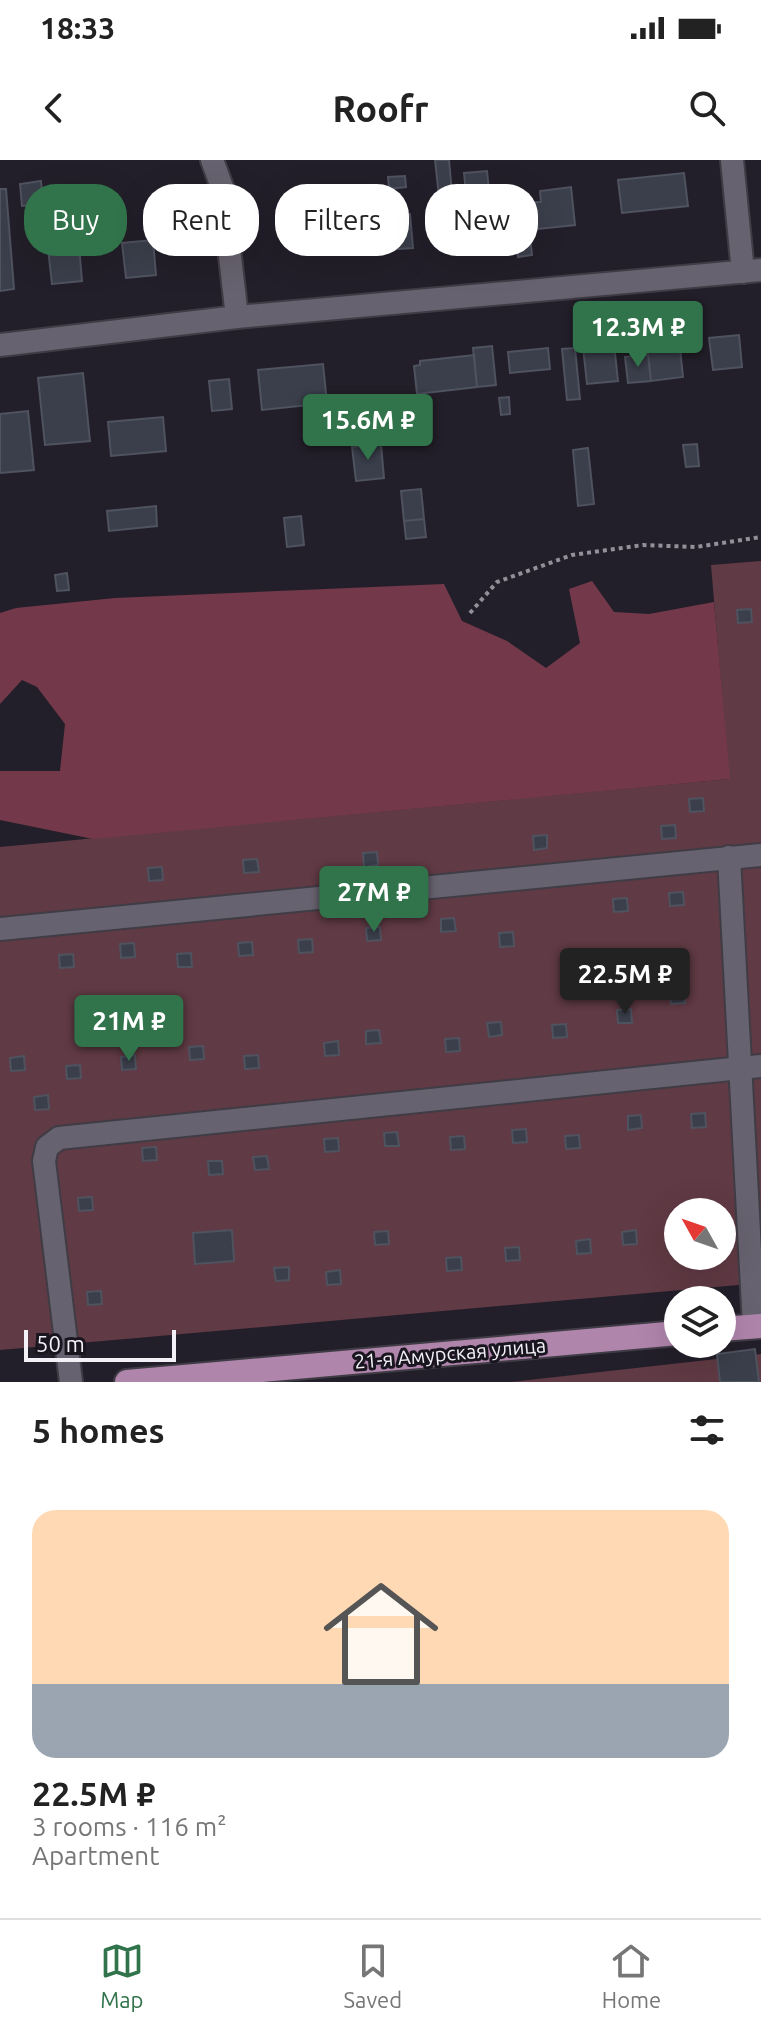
<!DOCTYPE html>
<meta charset="utf-8">
<style>
:root{--surface:#fff;--page:#f6f6f6;--text:#222;--muted:#767676;--line:#e0e0e0;--accent:#31734a}
body{margin:0;font-family:Ubuntu,sans-serif;background:var(--page);color:var(--text);height:100vh;display:flex;flex-direction:column;font-size:30px;white-space:nowrap}
*{box-sizing:border-box;margin:0}
p{font-size:26px;color:var(--muted)}
.icon{flex:none;width:44px;height:44px;fill:none;stroke:currentColor;stroke-width:2;stroke-linecap:round;stroke-linejoin:round}
.map{position:relative;height:1222px;overflow:hidden}
.drawer{display:flex;flex-direction:column;background:var(--surface);flex:1}
.drawer>*{flex:none}
.top-card{position:absolute;left:24px;top:24px;width:714px;height:72px;display:flex;gap:16px}
.needle{width:52px;rotate:310deg}
.buttons{position:absolute;left:664px;top:1038px;display:grid;gap:16px}
.buttons a{display:grid;place-items:center;width:72px;height:72px;border-radius:50%;background:var(--surface);box-shadow:0 8px 32px #0002;font-size:40px}
.scale{position:absolute;left:24px;bottom:20px;width:152px;box-sizing:border-box;padding-left:8px;border:4px solid #f3f0f8;border-top:0;font-size:22px;line-height:28px;white-space:nowrap;color:#f3f0f8;-webkit-text-stroke:6px #1a1620;paint-order:stroke}
.price{position:absolute;translate:-50% -68px;padding:0 18px;border-radius:8px;background:var(--accent);color:#fff;font-size:26px;line-height:52px;filter:drop-shadow(0 2px 4px #0008)}
.price::after{content:'';position:absolute;left:50%;top:48px;width:24px;height:18px;margin-left:-12px;background:inherit;clip-path:polygon(0 0,100% 0,50% 100%)}
.price.selected{background:#222;color:#fff}
ul{padding:0;list-style:none}
li{display:grid;align-content:center;gap:16px;height:424px;padding:0 32px}
li span{display:grid;place-items:center;height:248px;border-radius:24px;color:#555}
li>.icon{margin-inline-start:auto}
span .icon{width:144px;height:144px;fill:#fffc;stroke-width:1}
li b{font-size:34px}
h2{display:flex;justify-content:space-between;align-items:center;height:96px;padding:0 32px;font-size:34px}
.tag{padding:0 28px;border-radius:32px;background:var(--surface);box-shadow:0 8px 32px #0002;font-size:28px;line-height:72px}
.tag.selected{background:var(--accent);color:#fff}
.status{display:flex;justify-content:space-between;align-items:center;height:56px;padding:0 40px;background:var(--surface);direction:ltr}
.status svg{height:22px;fill:currentColor}
header{display:flex;justify-content:space-between;align-items:center;height:104px;padding:0 32px;background:var(--surface);font-size:36px;font-weight:700}
.tab-bar{display:flex;justify-content:space-around;align-items:center;height:112px;border-top:2px solid var(--line);background:var(--surface);font-size:22px;color:var(--muted)}
.tab-bar a{display:grid;justify-items:center;gap:4px}
.tab-bar .selected{color:var(--accent)}
.map>svg:first-child{display:block}
.green{fill:#603a44;fill-rule:evenodd}
.forest{fill:#73394a}
.building{fill:#3b3f4b;stroke:#4f525f;stroke-width:2}
.lines{fill:none;stroke-linecap:round;stroke-linejoin:round}
.minor-casing{stroke:#403c45;stroke-width:26}
.major-casing{stroke:#403c45;stroke-width:28}
.path{stroke:#94909a;stroke-width:4;stroke-dasharray:4 4;stroke-linecap:butt}
.minor{stroke:#67626f;stroke-width:22}
.major{stroke:#b085ac;stroke-width:24}
.labels{text-anchor:middle;dominant-baseline:central;stroke-width:6;stroke-linejoin:round;paint-order:stroke}
.street-label{font-size:20px;fill:#f3f0f8;stroke:#1a1620}
</style>
<div class="status"><b>18:33</b><svg viewBox="0 0 49 12"><path d="M0 12V9h3v3zM5 12V6h3v6zM10 12V3h3v9zM15 12V0h3v12zM26 1h20v11H26zM47 4h2v5h-2z"/></svg></div>
<header><svg class="icon" aria-label="back" viewBox="0 0 24 24"><path d="M15 5l-7 7 7 7"/></svg>Roofr<svg class="icon" aria-label="search" viewBox="0 0 24 24"><circle cx="10" cy="10" r="6"/><path d="M15 15l6 6"/></svg></header>
<div class="map">
<svg width="761" height="1222" viewBox="0 0 761 1222">
<rect width="100%" height="100%" fill="#231f2a"/>
<!-- green -->
<path class="green" d="M761 401V1123L0 1190V687L729 619 711 405ZM678 1052H722V1096H678Z
M761 1194V1222H511Z"/>
<!-- forest -->
<path class="forest" d="M592 421 614 452 649 454 714 442 730 619 93 679 0 660V611H60L65 564 37 527 22 520 0 544V453L16 448 115 438 444 424 462 461 507 481 546 508 580 483 569 429Z"/>
<!-- building -->
<path class="building" d="M435 0H449L453 45 440 46Z
M487 11 492 60 469 62 464 13Z
M684 13 688 46 622 53 618 20Z
M405 16 406 27 389 29 388 17Z
M41 21 43 44 22 46 20 24Z
M571 27 575 65 538 69 535 42H541L540 31Z
M0 29H6L14 129 0 131Z
M99 31 101 45 64 49 62 35Z
M525 34 532 95 518 97 511 35Z
M359 36 364 94 350 95 344 38Z
M410 54 413 88 383 90V82L375 83 373 58Z
M153 80 156 115 126 118 122 83Z
M79 86 82 121 52 124 48 89Z
M739 175 742 207 713 210 709 178Z
M679 179 683 217 651 221 647 182Z
M614 184 618 221 587 224 583 187Z
M492 186 496 225 477 227 473 188Z
M548 188 550 209 510 213 508 192Z
M575 188 580 239 567 240 562 189Z
M474 195 477 227 417 234 414 206 420 205V201Z
M648 195 651 221 628 223 625 197Z
M323 204 327 243 262 250 258 210Z
M83 213 90 281 45 285 38 218Z
M229 219 232 249 212 251 209 221Z
M509 237 510 254 501 255 499 238Z
M373 240 375 260 362 262 360 242Z
M28 251 34 310 0 313V254Z
M163 257 166 291 111 296 108 262Z
M381 284 384 318 356 321 352 287Z
M697 284 699 306 686 307 683 285Z
M588 288 594 344 578 346 573 290Z
M421 329 424 359 404 361 401 331Z
M156 346 157 366 109 371 107 351Z
M301 356 304 385 287 387 284 358Z
M424 359 426 377 406 379 404 361Z
M67 413 69 430 57 431 55 415Z
M751 449 752 462 738 463 737 450Z
M703 638 704 651 690 652 689 639Z
M675 665 676 678 662 679 661 666Z
M547 675V688L534 690 533 676Z
M377 692 378 705 364 707 363 693Z
M257 699 259 712 244 713 243 700Z
M162 707 163 720 149 721 148 708Z
M683 732 684 745 670 746 669 733Z
M627 738 628 751 614 752 613 739Z
M454 758 456 771 441 772V759Z
M380 767 381 780 367 781 366 768Z
M513 772 514 786 500 787 499 773Z
M312 779 313 792 299 793 298 780Z
M252 782 253 795 239 796 238 783Z
M134 783 135 797 121 798 120 784Z
M191 793 192 807H178L177 794Z
M73 794 74 807 60 808 59 795Z
M684 830 685 843 671 844 670 831Z
M631 849 632 863H618L617 850Z
M501 862 502 875 489 877 487 863Z
M566 864 567 877 553 878 552 865Z
M379 870 381 883 366 884V871Z
M459 878 460 891 446 892 445 879Z
M338 881 339 895 325 896 324 883Z
M203 886 204 899 190 900 189 887Z
M135 895 136 909 122 910 121 897Z
M258 895 259 908 245 909 244 896Z
M24 896 25 910 11 911 10 898Z
M80 905 81 918 67 919 66 906Z
M48 935 49 949 35 950 34 937Z
M705 953 706 967 692 968 691 954Z
M641 955 642 968 628 970V956Z
M526 969 527 982 513 983 512 970Z
M397 972 399 986H385L384 973Z
M579 975 580 988 566 989 565 976Z
M464 976 465 989 451 990 450 977Z
M338 978 339 991 325 992 324 979Z
M156 987 157 1000 143 1001 142 988Z
M267 996 269 1009 255 1010 253 997Z
M208 1001H222L223 1014 209 1015Z
M92 1037 93 1050 79 1051 78 1038Z
M232 1070 234 1101 195 1104 193 1073Z
M636 1070 637 1084 623 1085 622 1072Z
M388 1071 389 1084 375 1085 374 1072Z
M590 1079 591 1093 577 1094 576 1081Z
M519 1087 520 1100 506 1101 505 1088Z
M461 1097 462 1110 447 1111 446 1098Z
M289 1107V1120L276 1121 274 1108Z
M340 1110 341 1124 327 1125 326 1112Z
M101 1131 102 1144 88 1145 87 1132Z
M755 1189 759 1222H720L717 1194Z"/>
<g class="lines">
<defs>
<path id="minor" d="M212 0 222 27 237 157
M732 0 743 112
M0 185 237 157 761 110
M729 697 754 1166
M0 769 761 695
M71 1222 44 1001 47 987 59 978 761 906"/>
<path id="major" d="M722 1169 761 1166
M127 1222 678 1173"/>
</defs>
<!-- minor casing -->
<use href="#minor" class="minor-casing"/>
<!-- major casing -->
<use href="#major" class="major-casing"/>
<!-- path -->
<path class="path" d="M470 453 497 422 572 395 643 385 696 387 761 377"/>
<!-- minor -->
<use href="#minor" class="minor"/>
<!-- major -->
<use href="#major" class="major"/>
</g>
<g class="labels">
<!-- street labels -->
<g class="street-label">
<text transform="translate(450 1193) rotate(-5)">21-я Амурская улица</text>
</g>
</g>
</svg>
<div class="buttons">
<a><svg class="needle" viewBox="-14 -14 28 28"><path d="M0-13l5 13h-10z" fill="#e53935"/><path d="M0 13l5-13h-10z" fill="#767676"/></svg></a>
<a><svg class="icon" aria-label="layers" viewBox="0 0 24 24"><path d="M12 4l9 5-9 5-9-5zM3 14l9 5 9-5"/></svg></a>
</div>
<div class="scale">50 m</div>
<b class="price" style="left:638px;top:209px">12.3M ₽</b>
<b class="price" style="left:368px;top:302px">15.6M ₽</b>
<b class="price" style="left:374px;top:774px">27M ₽</b>
<b class="price selected" style="left:625px;top:856px">22.5M ₽</b>
<b class="price" style="left:129px;top:903px">21M ₽</b>
<div class="top-card">
<a class="tag selected">Buy</a>
<a class="tag">Rent</a>
<a class="tag">Filters</a>
<a class="tag">New</a>
</div>
</div>
<section class="drawer">
<h2>5 homes<svg class="icon" aria-label="filters" viewBox="0 0 24 24"><path d="M4 7h16M4 17h16"/><circle cx="9" cy="7" r="2"/><circle cx="15" cy="17" r="2"/></svg></h2>
<ul>
<li><span style="background:linear-gradient(#ffd9b3 70%,#9aa5b1 0)"><svg class="icon" aria-label="home" viewBox="0 0 24 24"><path d="M3 11l9-7 9 7M6 9v11h12V9"/></svg></span><div><b>22.5M ₽</b><p>3 rooms · 116 m²</p><p>Apartment</p></div></li>
</ul>
</section>
<nav class="tab-bar">
<a class="selected"><svg class="icon" aria-label="map" viewBox="0 0 24 24"><path d="M3 6l6-2 6 2 6-2v14l-6 2-6-2-6 2zM9 4v14M15 6v14"/></svg>Map</a>
<a><svg class="icon" aria-label="saved" viewBox="0 0 24 24"><path d="M7 4h10v16l-5-4-5 4z"/></svg>Saved</a>
<a><svg class="icon" aria-label="home" viewBox="0 0 24 24"><path d="M3 11l9-7 9 7M6 9v11h12V9"/></svg>Home</a>
</nav>
